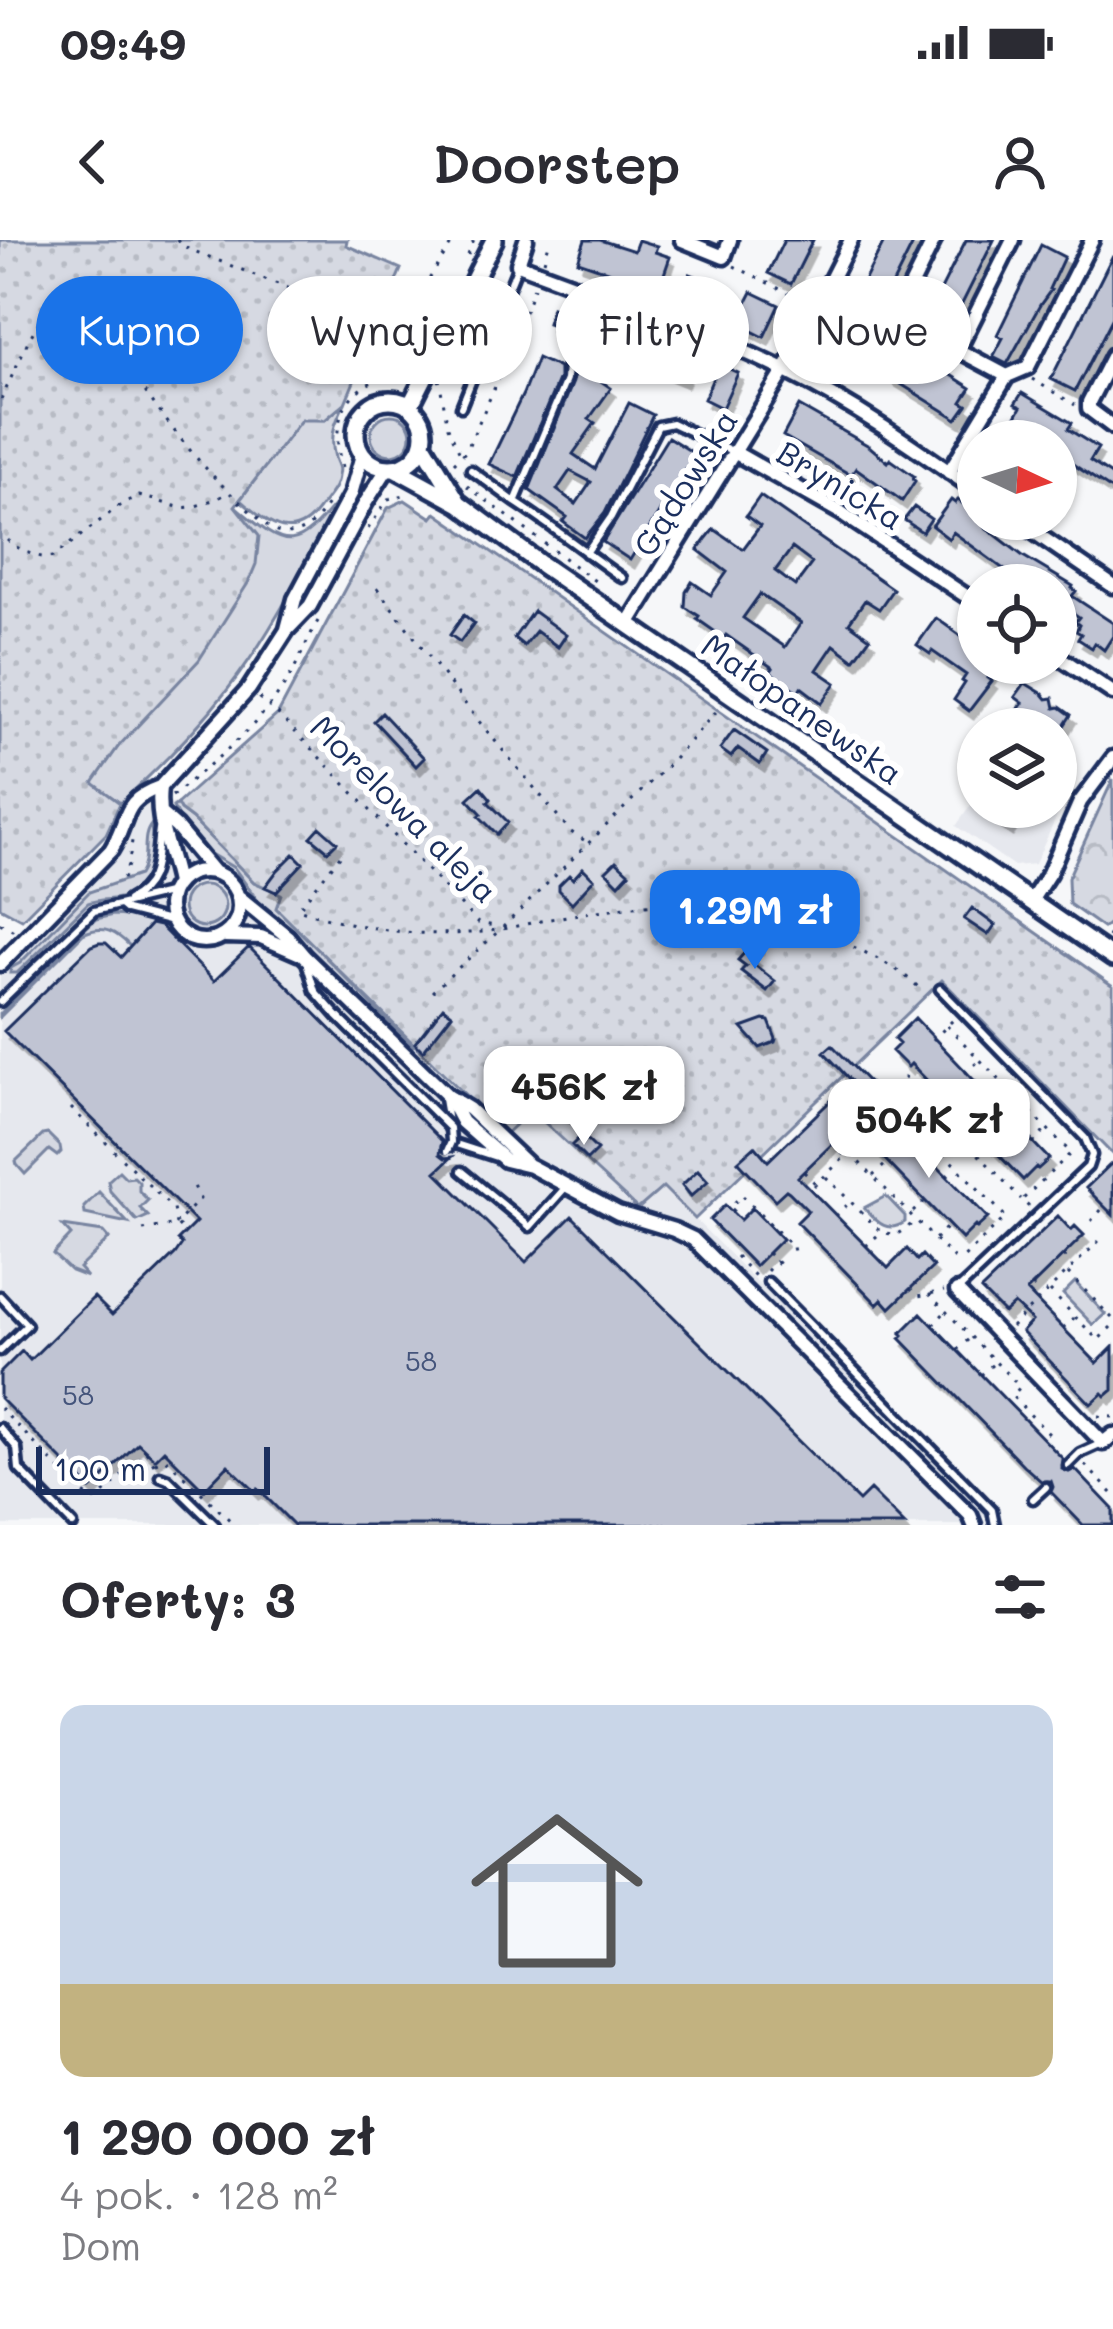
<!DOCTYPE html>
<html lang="pl">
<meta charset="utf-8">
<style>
:root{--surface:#fff;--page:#f7f7f7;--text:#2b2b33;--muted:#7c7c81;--accent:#1a73e8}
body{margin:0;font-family:Mali,sans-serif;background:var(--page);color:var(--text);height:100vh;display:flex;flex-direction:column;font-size:45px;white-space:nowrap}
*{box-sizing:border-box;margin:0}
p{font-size:39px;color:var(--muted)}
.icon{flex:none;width:66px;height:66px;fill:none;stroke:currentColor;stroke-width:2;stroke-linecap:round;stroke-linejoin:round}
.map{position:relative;height:1285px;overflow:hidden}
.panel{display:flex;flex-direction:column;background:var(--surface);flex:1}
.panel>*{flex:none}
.guide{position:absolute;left:36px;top:36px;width:1041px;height:108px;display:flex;gap:24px}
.needle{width:78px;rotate:94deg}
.controls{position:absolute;left:957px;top:180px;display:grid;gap:24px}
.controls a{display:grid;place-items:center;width:120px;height:120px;border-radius:50%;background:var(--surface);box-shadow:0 3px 9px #0004;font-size:60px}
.scale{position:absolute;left:36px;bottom:30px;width:234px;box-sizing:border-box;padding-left:12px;border:6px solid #1b2f5e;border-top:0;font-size:33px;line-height:42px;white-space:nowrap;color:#1b2f5e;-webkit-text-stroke:9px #fff;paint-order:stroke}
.price{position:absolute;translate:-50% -102px;padding:0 27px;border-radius:24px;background:#fff;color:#222;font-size:39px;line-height:78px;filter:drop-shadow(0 3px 6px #0008)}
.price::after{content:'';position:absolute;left:50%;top:72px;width:36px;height:27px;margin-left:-18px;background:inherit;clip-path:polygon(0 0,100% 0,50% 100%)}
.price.current{background:var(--accent);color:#fff}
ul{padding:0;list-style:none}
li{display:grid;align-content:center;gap:24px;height:636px;padding:0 60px}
li span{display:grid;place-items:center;height:372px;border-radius:24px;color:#555}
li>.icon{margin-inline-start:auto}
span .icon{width:216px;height:216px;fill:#fffc;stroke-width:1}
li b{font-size:51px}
h2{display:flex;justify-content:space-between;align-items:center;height:144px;padding:0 60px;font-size:51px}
.tag{padding:0 42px;border-radius:54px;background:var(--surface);box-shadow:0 3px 9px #0004;font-size:42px;line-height:108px}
.tag.current{background:var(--accent);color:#fff}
.status{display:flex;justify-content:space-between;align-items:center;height:84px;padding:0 60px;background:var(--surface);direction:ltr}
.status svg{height:33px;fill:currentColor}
header{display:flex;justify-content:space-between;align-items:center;height:156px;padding:0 60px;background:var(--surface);font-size:54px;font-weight:600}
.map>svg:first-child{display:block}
.built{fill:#e6e8ee}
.grass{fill:#d6d9e2;stroke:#7884a0;stroke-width:3}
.park{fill:url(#park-crowns);stroke:#7884a0;stroke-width:3}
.garden{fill:url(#garden-dots);stroke:#7884a0;stroke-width:3}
.building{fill:#c0c4d3;stroke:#1b2f5e;stroke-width:3;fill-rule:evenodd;filter:url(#shadow)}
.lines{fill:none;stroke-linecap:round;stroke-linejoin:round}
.service-casing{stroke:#1b2f5e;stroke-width:15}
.minor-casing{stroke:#1b2f5e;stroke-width:21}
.tertiary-casing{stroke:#1b2f5e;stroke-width:24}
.path{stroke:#1b2f5e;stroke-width:3;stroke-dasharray:3 9;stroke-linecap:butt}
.service{stroke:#fff;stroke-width:6}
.minor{stroke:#fff;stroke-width:12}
.tertiary{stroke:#fff;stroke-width:15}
.service-bridge-casing{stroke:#1b2f5e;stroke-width:15;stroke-linecap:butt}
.service-bridge{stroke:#fff;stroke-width:6}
.labels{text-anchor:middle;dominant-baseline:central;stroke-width:12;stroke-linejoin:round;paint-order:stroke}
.number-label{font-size:27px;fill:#44547b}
.street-label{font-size:33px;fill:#1b2f5e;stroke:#fff}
</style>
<div class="status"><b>09:49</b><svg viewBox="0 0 49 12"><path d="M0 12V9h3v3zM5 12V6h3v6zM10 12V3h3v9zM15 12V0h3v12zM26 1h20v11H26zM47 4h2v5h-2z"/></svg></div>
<header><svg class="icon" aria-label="back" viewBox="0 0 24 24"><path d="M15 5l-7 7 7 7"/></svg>Doorstep<svg class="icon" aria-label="person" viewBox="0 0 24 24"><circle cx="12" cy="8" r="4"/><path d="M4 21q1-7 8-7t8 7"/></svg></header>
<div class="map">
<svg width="1113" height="1285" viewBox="0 0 1113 1285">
<defs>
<pattern id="park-crowns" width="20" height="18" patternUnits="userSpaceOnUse" patternTransform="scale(3)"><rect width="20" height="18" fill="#d6d9e2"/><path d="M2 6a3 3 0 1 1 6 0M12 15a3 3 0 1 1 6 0" fill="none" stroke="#b7bbc4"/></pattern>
<pattern id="garden-dots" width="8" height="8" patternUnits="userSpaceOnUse" patternTransform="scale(3)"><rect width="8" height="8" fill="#d6d9e2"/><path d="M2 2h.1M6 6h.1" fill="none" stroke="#b7bbc4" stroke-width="1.8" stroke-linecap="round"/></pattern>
<filter id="shadow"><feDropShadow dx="4.5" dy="8" stdDeviation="0" flood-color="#0004"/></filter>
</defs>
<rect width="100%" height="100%" fill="#f6f7f9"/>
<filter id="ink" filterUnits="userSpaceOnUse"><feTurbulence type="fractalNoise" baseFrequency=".00833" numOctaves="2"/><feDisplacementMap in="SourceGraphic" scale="24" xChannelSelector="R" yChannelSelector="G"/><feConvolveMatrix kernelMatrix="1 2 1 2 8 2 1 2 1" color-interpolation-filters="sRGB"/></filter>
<g filter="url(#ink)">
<!-- built -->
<path class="built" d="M1056 544 1068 552 1035 624 1014 626 956 586 978 555V567H1056Z
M146 562 177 564 180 570 192 579 304 694 505 894 530 870 638 969 662 946 987 1274 974 1285H0V732L83 651 123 607 137 568Z"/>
<!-- grass -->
<path class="grass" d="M345 163C335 182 329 196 335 218 338 227 340 227 338 236 337 249 326 259 319 269 291 307 267 282 240 260L301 179 325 180Z
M371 195a20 20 0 1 1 40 0a20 20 0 1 1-40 0Z
M341 257C306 322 274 391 228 449 197 489 158 529 120 563L92 543 118 507 235 266C290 313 295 312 341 257Z
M177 564 180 570 192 579 254 642 281 654 277 668 414 807 266 672 234 628 202 609 182 586 173 567Z
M151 585C154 610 157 645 128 656 115 661 101 658 88 663L17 733H10L11 728 20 723 89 652 139 635C150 619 140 598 151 585Z
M183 666a21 21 0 1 1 42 0a21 21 0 1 1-42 0Z
M113 675 138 677 152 683 131 707C116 692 104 684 83 694L0 777V774L87 687 96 679Z
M48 894 60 906 61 912 57 916 49 910 25 934 17 925 16 921 43 895Z
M119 931 126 938 134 937 139 942V951L148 960 140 968 148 976 137 981 110 951 108 941Z
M99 952 128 983 85 974 84 967Z
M63 986 103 992 109 999 79 1028 87 1037 71 1031 53 1014 71 995Z"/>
<!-- park -->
<path class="park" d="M1113 539V687L1108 684 1103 688 1069 664 1068 638Z
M886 956 905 976V982C887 994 878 983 864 968Z
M1075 1042 1105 1074 1093 1085 1063 1054Z"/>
<!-- garden -->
<path class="garden" d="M0 0H347L346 5 401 29 345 163 325 180H301L235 266 259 296 256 324 248 343 199 420 118 507 93 543 120 563 106 594 22 679 0 667Z
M405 260 432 278 436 273 1113 746V915L942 740 695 979 663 947 638 969 531 870 505 894 276 668 281 654 254 642 192 579 180 570 177 564 278 474 388 268Z"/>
<!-- building -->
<path class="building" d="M585 0H600L634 11 638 0 657 6 655 12 670 17 659 49 578 21Z
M784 0H813L791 44 768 33Z
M885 0H915L877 76 885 81 889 88 899 89 923 102 910 109 971 148 962 162 967 165 957 179 880 131 883 126 860 112 857 118 830 103 834 97 831 96 844 71 848 73Z
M966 0H994L944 100 921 89Z
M1041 5 1064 17 1049 49 1051 50 1040 65 1007 124 993 117 1003 98 997 95Z
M1113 15V77L1075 151 1051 139Z
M690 34 718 45 707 71 680 59Z
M752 52 779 65 764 97 736 83Z
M559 64 595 75 648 97 634 115 558 89 559 87 547 83 552 67 557 69Z
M662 101 693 114 683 139 649 125Z
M565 116 611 148 589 179 595 183 573 214 595 229 629 163 653 175 605 273 585 298 563 282 567 277 529 250 573 142 574 124 570 119H564ZM570 231 591 242 576 264 557 250Z
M537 118 559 128V138L517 237 489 224 523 154Z
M719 124 738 133 722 168 704 159Z
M1022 153 1072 183 1068 189 1098 208 1090 221 1113 236V251L1056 213V201H1036L1011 185 1021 167 1015 164Z
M799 166 869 206 888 222 890 219 914 236 913 239 915 241 902 261 856 228 851 235 783 196Z
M668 197 695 214 630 320 603 302Z
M760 256 893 349 879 369 865 360 849 383 870 398 854 420 834 405 817 430 836 443 822 463 801 447 798 452 770 432 773 428 726 395 724 398 697 379 699 376 685 367 686 352 692 342 711 355 727 332 698 310 706 299 714 289 743 309 760 286 746 276ZM792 308 812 323 795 346 775 331ZM760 354 801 383 785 407 743 378Z
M951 260 955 263 958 260 978 275V279L986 283 984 286 1023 316 1073 346 1072 348 1076 351 1072 356 1113 383V396L1104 410 1095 403 1092 408 1078 399 1081 394 1076 391 1079 385 1075 382 1079 377 1056 361V345H1034L1020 335 1017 339 953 292 949 299 932 286Z
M914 267 931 279 922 292 904 280Z
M533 371 566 395 558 407 536 391 524 406 514 398Z
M464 375 474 383 460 402 450 395Z
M936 378 978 408V423H998L988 438 992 441 969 471 954 460 965 443 962 441 966 435 932 411 930 414 917 405Z
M1025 443 1043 454 1047 459 1053 458 1055 468 1060 467 1071 475 1062 489H1012L1019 479 1014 475 1023 463 1015 457Z
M382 473 424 518 416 526 374 481Z
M734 490 767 513 760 524 738 508 731 517 720 509Z
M481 547 491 559 488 562 508 582 497 594 479 576 482 574 468 559Z
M978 567H1022L1008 588Z
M320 587 337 602 328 611 311 597Z
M294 614 303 623 276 652 265 647 277 631Z
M616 621 629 633 619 644 606 631Z
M583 628 594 639 572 663 559 650V645L569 635 573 639Z
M972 668 995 685 988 695 964 679Z
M151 684 160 686 214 741 249 707 442 901 440 914 445 918 452 917 436 932 526 1022 572 976 859 1261 870 1250 905 1285H294L258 1249 255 1251 228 1225 204 1250 164 1210 155 1219 138 1203 91 1249 0 1158V1133L22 1111 30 1120 94 1057 112 1075 175 1014 182 1004 178 1000 196 982 4 791 91 706 99 703H106L121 717Z
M746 711 756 718 752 723 775 741 767 751 741 731 746 726 738 720Z
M443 767 452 774 423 811 415 803Z
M915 778 1049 919 1038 929 1036 927 1023 940 911 824 908 827 892 811 899 804 894 799Z
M764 780 769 781 776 799 775 802 760 808 742 788Z
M832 805 882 856 798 937 888 1028 907 1009 917 1020 922 1015 933 1027 890 1068 882 1059 877 1064 797 982 808 971 789 952 786 950 775 960 738 921 755 906 768 921 851 841 824 812Z
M892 880 988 978 977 988 975 986 962 999 872 906 886 892 883 889Z
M582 895 597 910 587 920 572 905Z
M1113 922V975L1086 948Z
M698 930 708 941 691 956 682 945Z
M725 965 740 980 752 968 782 999 755 1026 710 980Z
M1058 976 1071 990 1075 986 1084 995 1027 1051 1097 1123 1113 1107V1150L1106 1156 1103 1153 1091 1164 1022 1092 1032 1081 1014 1064 1004 1073 981 1050Z
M921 1073 1063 1219 1062 1229 1069 1232 1075 1229 1113 1269V1285H1083L1051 1252 1053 1247 1051 1241H1041L1023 1225 900 1098 903 1095 901 1093Z"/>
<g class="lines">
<defs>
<path id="service" d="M567 126 566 140 515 262C552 286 586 313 622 338
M461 167 518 25
M471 230 515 262
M586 313 611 277 658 186 672 183 734 212
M128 660C159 645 155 619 159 590
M120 665 126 670 172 682
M307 725 315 751 338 777
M940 749 1085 898 1092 915 1088 927 957 1051
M0 762 94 671 172 652
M444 859 449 888
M447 907 456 904 496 917
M462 931 530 987 564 949
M768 1042 992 1270 995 1285
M0 1056 27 1085 0 1111
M0 1188 17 1208 19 1229 73 1285
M1068 1225 1080 1213 1100 1204
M160 1236 168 1239 215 1285
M1033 1259 1046 1247"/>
<path id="minor" d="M526 0 518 24C607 58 698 88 784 130 853 164 916 208 978 252
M682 0 724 17 730 0
M1013 0 958 110 1007 136 1028 127 1092 0
M895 79 934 0
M1113 115 1089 162V169L1113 187
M734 212 840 272 978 364
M949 232 1007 136
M1015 279 1113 346
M628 384 785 130 851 0
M287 389 295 359 351 254 362 215
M1056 415 1113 453
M160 547C156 585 170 608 177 643
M160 573 176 587 212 630
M169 666a35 35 0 1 1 70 0a35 35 0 1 1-70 0Z
M239 657 288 697 304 716 448 856 469 869 528 925
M1031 661 1049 633 1080 562 1113 518
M225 696 261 697 298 713
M0 724 111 610C130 579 120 561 160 547L249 449 287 390 310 366 366 262 387 229
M448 856 462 882 505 920 530 926 618 973 674 990 693 999 970 1275 974 1285
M957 1051 1103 1203 1113 1195"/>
<path id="tertiary" d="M356 194a34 34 0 1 1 68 0a34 34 0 1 1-68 0Z
M410 166 494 0
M423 204 458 262
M396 229 460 264 542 325 1113 718"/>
</defs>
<!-- service casing -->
<use href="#service" class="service-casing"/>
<!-- minor casing -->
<use href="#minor" class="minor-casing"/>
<!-- tertiary casing -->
<use href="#tertiary" class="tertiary-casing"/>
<!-- path -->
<path class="path" d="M177 0 181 6 311 57 335 62 369 78 384 80 401 74 414 63 454 0
M468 15 474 0
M544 21 550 0
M734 26 806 62
M439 139 448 187 461 215
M1032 139 1075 165
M1 160 28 101 63 40 72 43C127 125 180 214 257 277 264 283 271 291 280 293 305 298 318 278 331 260
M454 223 466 211 503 129 534 47
M342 228C334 199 335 166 363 147 376 138 396 137 409 130
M467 246 599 344
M368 289 388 259 408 254
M7 300C17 309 39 320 53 317L123 263 139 256C188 268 177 275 227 254
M377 348 476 478 571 592 587 602
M259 458 278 474 478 683 495 686
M172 556C213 522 259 487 287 441 299 422 307 400 318 381
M340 616 298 669C354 687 409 697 469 693 496 692 524 684 550 679 657 660 734 649 835 698 865 713 897 725 921 750
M123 639 129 622 132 601
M0 683 14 691
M1108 697 1113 688
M432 752 503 687 673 520 722 465
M947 786 1071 913 1022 960 1030 968
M933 800 953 780
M915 828 905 837 1021 959
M965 833 979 821
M71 868 173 969 176 984 200 959 193 944
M999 868 1013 856
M859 878 870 890
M913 901 921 893
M1033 903 1046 890
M833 904 844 915
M851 914 958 1023
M804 932 815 943
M873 936 888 922
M947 936 955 928
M826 937 881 992 896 995 915 982
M814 946 898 867 1006 977 958 1023
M972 963 980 954
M734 971 730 967 742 955 793 1007 795 1016
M913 972 925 961
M836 976 849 963
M1091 981 1102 969
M143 990 176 984 185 993
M935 999 946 988
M866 1006 879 994
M768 1013 783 1028
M736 1016 756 1037
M1063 1016 1071 1025
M767 1031 776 1021
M1068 1033 1113 1079
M1032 1046 1041 1054
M910 1049 918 1056 944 1051
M1050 1051 1098 1100 1113 1085
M929 1054 1020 1147 1012 1156 1049 1194 1054 1196
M933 1085 945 1072
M1011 1087 1105 995
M1063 1088 1074 1078
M957 1110 970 1098
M981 1135 994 1123
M0 1168 82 1252 93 1260 102 1256 146 1211 154 1224
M1098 1176 1113 1177
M155 1223 166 1219 235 1285
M1085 1225 1113 1254"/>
<!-- service -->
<use href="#service" class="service"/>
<!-- minor -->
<use href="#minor" class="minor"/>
<!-- tertiary -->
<use href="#tertiary" class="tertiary"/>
<defs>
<path id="service-bridge" d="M338 777 450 888 451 902 447 911"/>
</defs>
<!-- service-bridge casing -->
<use href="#service-bridge" class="service-bridge-casing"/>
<!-- service-bridge -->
<use href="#service-bridge" class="service-bridge"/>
</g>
</g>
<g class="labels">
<!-- number labels -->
<g class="number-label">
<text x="421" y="1120">58</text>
<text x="78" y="1154">58</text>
</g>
<!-- street labels -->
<g class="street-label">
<text transform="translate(684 242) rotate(-58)">Gądowska</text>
<text transform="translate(841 244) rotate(31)">Brynicka</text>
<text transform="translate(803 468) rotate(35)">Małopanewska</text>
<text transform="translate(405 568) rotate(45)">Morelowa aleja</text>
</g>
</g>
</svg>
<div class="controls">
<a><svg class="needle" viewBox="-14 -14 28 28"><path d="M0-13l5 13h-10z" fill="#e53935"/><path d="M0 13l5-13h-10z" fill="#7c7c81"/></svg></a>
<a><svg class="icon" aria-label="locate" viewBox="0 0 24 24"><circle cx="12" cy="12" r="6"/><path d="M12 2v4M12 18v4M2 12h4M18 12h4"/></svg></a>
<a><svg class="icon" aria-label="layers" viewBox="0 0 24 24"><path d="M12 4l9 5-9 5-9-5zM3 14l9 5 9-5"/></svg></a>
</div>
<div class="scale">100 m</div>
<b class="price current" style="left:755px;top:732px">1.29M zł</b>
<b class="price" style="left:584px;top:908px">456K zł</b>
<b class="price" style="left:929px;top:941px">504K zł</b>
<div class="guide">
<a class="tag current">Kupno</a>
<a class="tag">Wynajem</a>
<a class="tag">Filtry</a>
<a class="tag">Nowe</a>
</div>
</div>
<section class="panel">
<h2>Oferty: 3<svg class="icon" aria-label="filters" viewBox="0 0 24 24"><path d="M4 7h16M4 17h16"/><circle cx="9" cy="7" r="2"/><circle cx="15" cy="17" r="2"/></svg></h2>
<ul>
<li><span style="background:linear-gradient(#c9d6e8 75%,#c2b280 0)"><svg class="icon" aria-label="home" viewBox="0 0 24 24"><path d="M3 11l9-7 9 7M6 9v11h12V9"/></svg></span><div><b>1 290 000 zł</b><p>4 pok. · 128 m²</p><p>Dom</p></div></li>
</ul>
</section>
